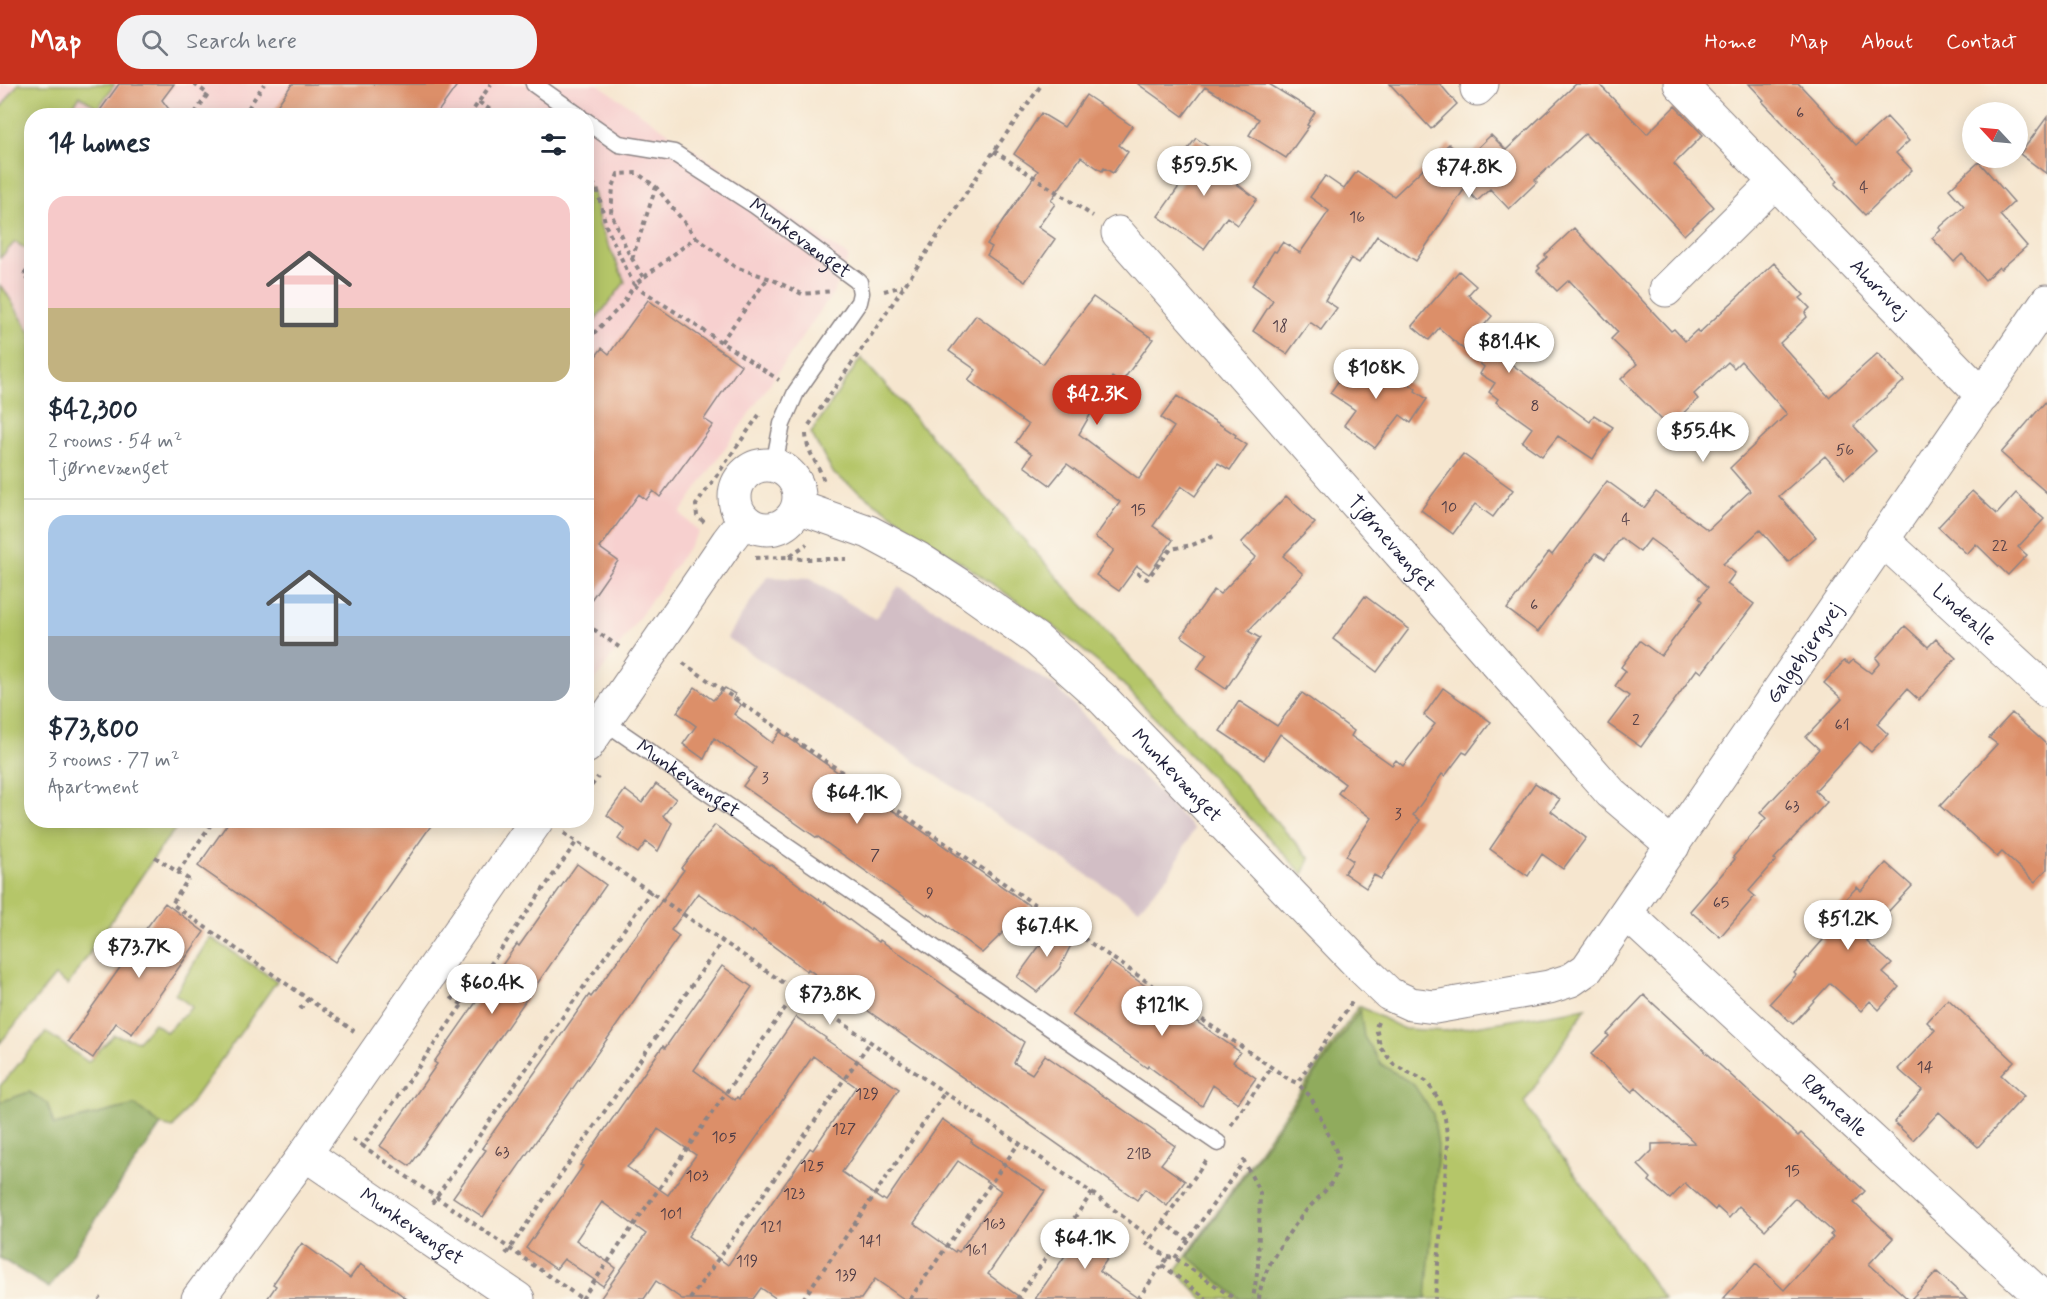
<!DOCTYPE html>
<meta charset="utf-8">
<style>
:root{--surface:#fff;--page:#f2f2f3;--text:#1f2937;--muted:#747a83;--line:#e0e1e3;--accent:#c8321e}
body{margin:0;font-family:Mynerve,sans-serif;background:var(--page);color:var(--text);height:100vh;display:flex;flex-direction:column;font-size:22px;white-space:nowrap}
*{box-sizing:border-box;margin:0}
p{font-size:20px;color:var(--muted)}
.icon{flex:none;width:33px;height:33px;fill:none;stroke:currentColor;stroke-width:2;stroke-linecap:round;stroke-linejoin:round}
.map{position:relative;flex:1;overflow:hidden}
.panel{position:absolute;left:24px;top:24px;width:570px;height:720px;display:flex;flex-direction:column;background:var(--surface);border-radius:24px;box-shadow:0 3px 15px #0003}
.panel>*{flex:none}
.needle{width:39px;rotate:296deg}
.fabs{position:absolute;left:1962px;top:18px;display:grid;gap:12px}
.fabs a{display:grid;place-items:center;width:66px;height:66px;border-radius:50%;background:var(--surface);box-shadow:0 3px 15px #0003;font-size:30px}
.price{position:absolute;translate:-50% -51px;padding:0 14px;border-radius:21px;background:#fff;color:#222;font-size:20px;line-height:39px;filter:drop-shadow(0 2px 3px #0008)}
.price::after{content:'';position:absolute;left:50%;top:36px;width:18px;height:14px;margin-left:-9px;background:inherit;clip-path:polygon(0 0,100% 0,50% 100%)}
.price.on{background:var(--accent);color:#fff}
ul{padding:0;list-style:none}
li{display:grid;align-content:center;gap:12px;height:318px;padding:0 24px}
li+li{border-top:2px solid var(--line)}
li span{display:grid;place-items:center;height:186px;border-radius:18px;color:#555}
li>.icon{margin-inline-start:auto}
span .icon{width:108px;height:108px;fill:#fffc;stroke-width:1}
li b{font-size:26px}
h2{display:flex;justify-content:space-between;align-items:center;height:72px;padding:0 24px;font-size:26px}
header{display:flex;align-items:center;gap:36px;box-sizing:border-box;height:84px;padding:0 30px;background:var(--accent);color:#fff}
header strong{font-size:28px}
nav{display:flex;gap:33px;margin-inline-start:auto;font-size:21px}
.search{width:420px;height:54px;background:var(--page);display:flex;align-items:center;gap:15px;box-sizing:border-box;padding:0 21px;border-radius:24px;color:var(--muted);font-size:22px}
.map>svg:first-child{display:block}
.built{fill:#f7d0cf}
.industrial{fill:#d2bec5}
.green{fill:#b5c669;stroke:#6c7452;stroke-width:1.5}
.forest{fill:#90ab5d;stroke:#59664c;stroke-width:1.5}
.building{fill:#dc8f69;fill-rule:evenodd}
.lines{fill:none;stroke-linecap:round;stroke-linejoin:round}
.lane-casing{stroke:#8c8485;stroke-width:19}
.street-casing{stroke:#8c8485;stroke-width:35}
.path{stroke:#8c8485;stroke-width:4;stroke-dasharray:4.5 4.5;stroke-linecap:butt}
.lane{stroke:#fff;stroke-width:16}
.street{stroke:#fff;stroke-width:33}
.labels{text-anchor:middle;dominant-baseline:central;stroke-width:4.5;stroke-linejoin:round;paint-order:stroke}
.number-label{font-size:16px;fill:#503d46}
.street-label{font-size:20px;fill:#22223b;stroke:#fbf7ec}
</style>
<header>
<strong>Map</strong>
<div class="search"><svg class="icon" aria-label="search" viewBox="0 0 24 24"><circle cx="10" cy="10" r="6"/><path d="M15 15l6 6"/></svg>Search here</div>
<nav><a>Home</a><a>Map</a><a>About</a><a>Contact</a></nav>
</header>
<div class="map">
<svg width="2047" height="1215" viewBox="0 0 2047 1215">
<rect width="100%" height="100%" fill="#fbf7ec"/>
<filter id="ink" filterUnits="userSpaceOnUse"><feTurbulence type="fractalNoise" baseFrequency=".0167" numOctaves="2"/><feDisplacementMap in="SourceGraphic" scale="12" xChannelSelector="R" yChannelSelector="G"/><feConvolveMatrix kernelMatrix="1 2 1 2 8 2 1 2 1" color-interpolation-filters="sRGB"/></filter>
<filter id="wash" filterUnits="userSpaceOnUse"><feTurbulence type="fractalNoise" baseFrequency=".008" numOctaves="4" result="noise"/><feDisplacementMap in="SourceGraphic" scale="24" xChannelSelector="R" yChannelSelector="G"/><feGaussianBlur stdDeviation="1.35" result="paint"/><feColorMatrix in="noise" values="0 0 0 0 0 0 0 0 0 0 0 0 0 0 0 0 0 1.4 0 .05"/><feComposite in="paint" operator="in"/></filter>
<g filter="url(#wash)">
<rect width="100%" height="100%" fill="#f6e6cf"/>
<!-- built -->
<path class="built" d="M0 0H598L849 173 835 206 680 429 699 448 587 608 586 32H32L31 250 4 205 0 202Z"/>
<!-- industrial -->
<path class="industrial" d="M767 493 810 495 875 535 898 503 953 536 1056 603 1194 745 1170 789 1139 825 727 554Z"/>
<!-- green -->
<path class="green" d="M18 0H115L98 24 80 12 66 31 32 32 31 168 15 158 0 174V25Z
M586 100 593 108 600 142 625 198 587 247Z
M0 202 4 205 31 250 32 736 182 737 164 759 68 901 55 892 0 959Z
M861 274 1310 775 1303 790 1118 595 1057 545 834 390 811 349Z
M210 853 277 897 173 1044 161 1041 135 1021 54 1041 47 1019 0 1018V1002L46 948 88 978 114 951 138 957 154 939 166 948 192 923 175 910Z
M1359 922 1404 945 1445 947 1586 924 1524 1019 1664 1215H1203L1176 1187Z"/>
<!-- forest -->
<path class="forest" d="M1360 926 1364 953 1381 980 1414 1001 1433 1030 1438 1062 1426 1215H1240L1188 1172Z
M29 1008 47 1019 54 1041 135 1021 161 1041 49 1204 0 1174V1018Z"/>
<g id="blocks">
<!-- building -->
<path class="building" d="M119 0H174L162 16 174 32H96Z
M292 0H458L435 32H270Z
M1138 0H1269L1315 28 1307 41 1309 42 1286 74 1249 51 1259 35 1205 3 1183 32Z
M1390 0H1440L1457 20 1431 45Z
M1576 0H1599L1647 50 1675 22 1703 51 1674 80 1714 123 1684 151 1595 57 1593 58 1585 50 1535 96 1537 98 1509 125 1490 105 1477 117 1465 104 1416 177 1377 152 1359 179 1351 174 1325 216 1337 224 1321 246 1310 238 1287 270 1253 247 1273 216 1252 201 1274 167 1276 168 1283 158 1300 169 1329 127 1310 113 1325 92 1344 105 1357 87 1394 112 1449 60 1465 76 1491 51 1506 66Z
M1749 0H1799L1856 61 1887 33 1909 57 1896 69 1912 86 1865 131 1835 100 1838 97 1762 17 1764 16Z
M1086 11 1132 42 1119 61 1128 68 1113 89 1104 84 1102 87 1081 73 1051 116 1055 120 1038 143 1055 155 1025 198 987 171 992 163 987 160 1038 87 1014 70 1041 29 1064 43Z
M2047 33V90L2020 70Z
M1196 54 1214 67 1207 78 1257 115 1238 141 1227 133 1204 165 1158 132 1183 97 1171 88Z
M1979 78 2014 118 2000 131 2027 162 2001 185 1999 183 1985 196 1962 170 1954 178 1932 154 1941 146 1939 144 1964 122 1949 105Z
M1574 144 1671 247 1674 245 1685 257 1697 246 1699 249 1774 179 1804 211 1800 214 1810 224 1805 229 1807 233 1780 259 1829 313 1878 269 1904 297 1854 342 1876 367 1845 395 1825 372 1779 412 1816 453 1788 478 1760 446 1723 480 1735 489 1727 500 1754 520 1702 589 1697 585 1641 663 1608 640 1629 612 1615 602 1626 587 1621 583 1640 557 1661 572 1702 517 1699 514 1708 503 1679 476 1650 455 1640 468 1621 454 1605 475 1596 469 1538 548 1507 525 1549 468 1552 471 1607 397 1644 424 1656 408 1708 446 1750 407 1730 384 1787 330 1741 277 1734 284 1728 278 1694 310 1698 315 1669 343 1621 295 1637 280 1611 255 1618 248 1569 196 1557 207 1537 187 1540 184 1538 182 1547 173 1545 171Z
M1459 187 1476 202 1468 211 1492 232 1480 246 1511 266 1506 276 1590 338 1594 331 1613 343 1593 375 1558 352 1542 372 1522 358 1532 344 1496 318 1498 315 1489 308 1495 299 1480 290 1484 283 1439 244 1429 256 1412 242Z
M1093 213 1153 255 1121 299 1112 293 1079 350 1139 395 1174 343 1161 334 1177 312 1236 351 1235 353 1247 361 1230 386 1218 379 1195 412 1181 402 1153 442 1173 456 1149 490 1137 482 1119 507 1096 491 1114 466 1095 453 1120 418 1067 380 1050 401 1024 382 1032 370 1016 358 1028 341 968 296 976 286 949 267 976 231 1043 280Z
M648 216 741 281 704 335 713 341 660 413 653 407 646 416 639 410 600 464 618 477 586 523V285L602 264 609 270Z
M1353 276 1370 288 1378 277 1416 305 1415 307 1427 315 1411 339 1400 331 1375 364 1344 341 1355 326 1330 309Z
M2047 316V409L2001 369Z
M1463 370 1513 406 1493 433 1475 420 1453 450 1421 426Z
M1972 407 1997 430 2016 409 2044 435 2018 463 2027 471 2008 491 1976 460 1967 470 1938 443Z
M1286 412 1315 439 1283 472 1303 490 1248 547 1260 554 1226 605 1197 585 1207 570 1181 552 1214 506 1220 510 1256 473 1241 459Z
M1365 512 1409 545 1377 588 1333 555Z
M1905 542 1928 563 1936 555 1956 574 1919 616 1907 605 1877 640 1888 650 1871 668 1860 658 1815 707 1827 718 1774 775 1776 776 1749 807 1755 812 1720 853 1690 827 1735 775 1733 773 1766 734 1760 729 1819 665 1806 653 1842 615 1824 599 1844 577 1849 580 1853 576 1871 589 1880 579 1876 574Z
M695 603 713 616 725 604 735 610 733 615 741 621 734 630 772 659 780 648 1030 822 982 869 928 829 927 831 818 753 817 754 743 702 756 684 714 654 704 675 683 660 696 642 677 628Z
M1443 604 1491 638 1467 670 1463 668 1445 692 1442 690 1413 731 1420 736 1381 795 1374 791 1366 804 1344 789 1353 777 1346 772 1371 734 1338 709 1345 700 1280 650 1264 676 1220 647 1239 617 1277 642 1302 609 1354 647 1351 652 1392 681 1396 676 1403 682 1435 640 1424 631Z
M2012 629 2047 661V785L2035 798 2002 768 1997 773 1940 722 1997 660 1989 654Z
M1535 699 1560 715 1551 727 1586 754 1563 785 1542 770 1528 792 1490 765Z
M656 700 676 715 663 732 672 739 658 767 646 758 638 769 618 755 625 745 607 731 625 706 642 719Z
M230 736H435L335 878 198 782Z
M715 741 769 781 770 780 824 819 825 818 879 858 880 856 1024 958 1014 979 1032 990 1045 971 1175 1062 1161 1080 1185 1097 1167 1122 1145 1105 1137 1116 864 924 862 925 808 885 807 887 753 847 752 849 698 809 671 846 679 852 483 1133 453 1113 486 1066 482 1064 589 911 591 913 684 786 681 784Z
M1886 779 1912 802 1887 829 1890 833 1867 858 1892 880 1883 889 1899 903 1879 926 1870 917 1861 927 1830 899 1793 940 1770 919 1796 891 1794 889 1823 856 1814 848 1857 803 1861 807Z
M577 780 606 801 410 1082 380 1062 437 980 434 978 517 860 519 862Z
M165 819 204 848 132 950 116 939 93 974 68 957 124 878 122 877Z
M1056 839 1075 853 1059 885 1037 908 1017 893Z
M1111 878 1240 968 1233 978 1256 994 1238 1019 1213 1001 1202 1022 1148 982 1147 984 1072 931Z
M722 882 752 903 694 986 735 1016 737 1013 739 1015 796 933 826 954 825 955 899 1005 842 1088 882 1116 883 1115 886 1117 942 1035 972 1056 971 1058 1045 1107 988 1190 1022 1215H904L875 1195 861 1215H777L761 1204 753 1215H682L656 1197 644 1215H600L646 1150 602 1118 576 1156 616 1184 603 1202 564 1175 556 1185 526 1164 583 1082 580 1081 663 962 665 964ZM813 972 856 1003 813 1066 810 1064 728 1181 688 1152ZM658 1045 696 1071 668 1111 627 1083 646 1064ZM958 1077 1001 1107 959 1168 956 1166 955 1168 914 1139Z
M1644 911 1748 1007 1798 1052 1801 1049 1865 1107 1854 1119 1893 1154 1869 1180 1908 1215H1723L1756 1179 1784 1206 1833 1153 1830 1151 1833 1148 1795 1114 1765 1146 1739 1122 1729 1134 1717 1123 1715 1126 1685 1099 1670 1115 1649 1097 1651 1094 1638 1081 1652 1067V1060L1695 1059 1636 1004 1632 1008 1591 970 1609 952 1607 950Z
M1948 915 2014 977 2001 991 2024 1012 1978 1063 1939 1028 1913 1056 1894 1038 1922 1006 1898 985 1935 946 1927 938Z
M1089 1137 1119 1158 1099 1187 1139 1215H1035Z
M302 1159 350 1194 360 1180 407 1215H267L276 1202 273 1200Z
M1937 1188 1967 1215H1911Z"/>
</g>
</g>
<g filter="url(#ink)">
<use href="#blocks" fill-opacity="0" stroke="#8c8485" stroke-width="1.5"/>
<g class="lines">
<defs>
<g id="lane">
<path d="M534 0 579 32"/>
<path id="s1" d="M586 37 619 60 674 69 756 122 859 198 861 209 859 218 796 308 782 340 774 381"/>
<path id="s2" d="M604 637 1218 1059"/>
</g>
<g id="street">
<path id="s3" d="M1680 0 1983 312"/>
<path d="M1477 5 1482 0"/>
<path id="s4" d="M1118 149 1611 709 1673 762"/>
<path d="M1666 206 1775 98"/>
<circle cx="767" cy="413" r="32"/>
<path id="s5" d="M798 423 869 448 919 475 967 506 1036 555 1102 614 1363 885 1389 910 1411 920 1435 923 1549 903 1571 896 1587 885 2047 217"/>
<path id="s6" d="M1882 455 2047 607"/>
<path d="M586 663 728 457 744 436"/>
<path id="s7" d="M1626 829 2044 1215"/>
<path id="s8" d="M305 1070 518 1215"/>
<path d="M198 1215 305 1070 537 736"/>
</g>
</defs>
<!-- lane casing -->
<use href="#lane" class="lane-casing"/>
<!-- street casing -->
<use href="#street" class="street-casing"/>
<!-- path -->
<path class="path" d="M194 0 208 10 195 29 199 32
M479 18 499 32
M243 32 264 0
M469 32 491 0
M994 67 1093 132
M586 92 597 104 606 142 634 201 623 220 586 257
M696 153 735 183 771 195 802 210 833 207
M632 175 656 103
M32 180 23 192 32 198
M643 193 628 168 611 129 613 103 618 90 637 89 656 103 696 153 634 201 779 296
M884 207 903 202
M721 258 768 194
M809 341 879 240 994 67 1042 0
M806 350C807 371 819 379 824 398
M704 438 697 432 696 421 759 331
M789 473 801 475H847
M755 474 788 473 807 460
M1137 489 1147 495 1171 465 1192 461 1214 452
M586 540 619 563
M683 579 1290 996 1297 999 1352 918
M586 709 598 693
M564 749 1092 1109 1151 1154
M155 773 188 795 172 820 354 947
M178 788 214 736
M451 913 463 921
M300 925 308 915
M1378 938 1376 943 1380 962 1394 981 1426 997 1438 1014 1445 1034 1448 1059 1435 1215
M1231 1041 1272 983
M352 1055 363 1062 577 757
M362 1063 363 1062 582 1215
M1206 1077 1147 1160 1168 1173 1175 1174 1235 1215
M432 1119 651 807
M1163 1138 1188 1156
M506 1170 723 856
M1175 1174 1244 1077 1260 1109 1258 1182 1253 1215
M1162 1181 1207 1215
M99 1214 100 1215
M582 1215 797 907
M690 1215 871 957
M803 1215 945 1008
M910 1215 1019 1059
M1017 1215 1092 1109
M1138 1215 1168 1173
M1259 1215C1261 1187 1284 1155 1301 1133 1316 1112 1346 1097 1336 1067L1311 1013 1297 999"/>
<!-- lane -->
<use href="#lane" class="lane"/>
<!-- street -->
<use href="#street" class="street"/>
</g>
</g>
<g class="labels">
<!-- number labels -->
<g class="number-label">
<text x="1800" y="29">6</text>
<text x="1864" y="103">4</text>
<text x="1357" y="133">16</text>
<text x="1280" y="242">18</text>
<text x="1535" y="322">8</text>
<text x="1845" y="366">56</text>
<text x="1449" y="423">10</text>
<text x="1138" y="426">15</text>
<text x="1626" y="435">4</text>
<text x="2000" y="462">22</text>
<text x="1534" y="521">6</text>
<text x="1636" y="636">2</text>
<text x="1842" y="641">61</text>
<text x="765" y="694">3</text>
<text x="1792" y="722">63</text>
<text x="1398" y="730">3</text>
<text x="875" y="771">7</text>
<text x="930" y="809">9</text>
<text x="1721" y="819">65</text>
<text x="1925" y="983">14</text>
<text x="867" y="1010">129</text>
<text x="844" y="1045">127</text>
<text x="724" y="1053">105</text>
<text x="502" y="1068">63</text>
<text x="1139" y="1070">21B</text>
<text x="812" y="1082">125</text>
<text x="1792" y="1087">15</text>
<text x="697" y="1092">103</text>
<text x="794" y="1110">123</text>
<text x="671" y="1130">101</text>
<text x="994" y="1140">163</text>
<text x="771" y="1143">121</text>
<text x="870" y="1157">141</text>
<text x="976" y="1166">161</text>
<text x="747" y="1177">119</text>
<text x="846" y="1191">139</text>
</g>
<!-- street labels -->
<g class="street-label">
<text stroke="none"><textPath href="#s1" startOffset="248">Munkevænget</textPath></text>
<text stroke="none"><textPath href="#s3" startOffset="286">Ahornvej</textPath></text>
<text stroke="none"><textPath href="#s4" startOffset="414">Tjørnevænget</textPath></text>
<text stroke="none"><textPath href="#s6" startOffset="112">Lindealle</textPath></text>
<text stroke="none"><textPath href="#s5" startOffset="1365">Galgebjergvej</textPath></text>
<text stroke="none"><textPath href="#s5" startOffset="470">Munkevænget</textPath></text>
<text stroke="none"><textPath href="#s2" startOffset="102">Munkevænget</textPath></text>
<text stroke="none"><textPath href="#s7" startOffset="284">Rønnealle</textPath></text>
<text stroke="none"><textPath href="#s8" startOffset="129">Munkevænget</textPath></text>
</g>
</g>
</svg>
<div class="fabs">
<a><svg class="needle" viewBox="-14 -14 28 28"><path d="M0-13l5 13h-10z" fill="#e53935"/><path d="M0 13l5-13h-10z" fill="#747a83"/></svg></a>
</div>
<b class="price" style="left:1204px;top:113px">$59.5K</b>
<b class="price" style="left:1469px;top:115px">$74.8K</b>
<b class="price" style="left:1509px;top:290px">$81.4K</b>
<b class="price" style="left:1376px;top:316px">$108K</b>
<b class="price on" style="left:1097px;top:342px">$42.3K</b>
<b class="price" style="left:1703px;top:379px">$55.4K</b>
<b class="price" style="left:857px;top:741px">$64.1K</b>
<b class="price" style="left:1848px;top:867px">$51.2K</b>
<b class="price" style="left:1047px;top:874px">$67.4K</b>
<b class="price" style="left:139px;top:895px">$73.7K</b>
<b class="price" style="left:492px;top:931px">$60.4K</b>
<b class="price" style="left:830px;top:942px">$73.8K</b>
<b class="price" style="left:1162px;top:953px">$121K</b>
<b class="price" style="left:1085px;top:1186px">$64.1K</b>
<section class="panel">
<h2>14 homes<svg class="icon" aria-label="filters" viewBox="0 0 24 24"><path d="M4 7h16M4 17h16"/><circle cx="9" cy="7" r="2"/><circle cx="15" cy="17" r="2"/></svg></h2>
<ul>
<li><span style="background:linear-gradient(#f6c9c9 60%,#c2b280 0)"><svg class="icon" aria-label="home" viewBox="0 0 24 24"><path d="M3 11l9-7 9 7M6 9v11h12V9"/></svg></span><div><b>$42,300</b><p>2 rooms · 54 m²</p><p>Tjørnevænget</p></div></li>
<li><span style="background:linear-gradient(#a9c7e8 65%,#9aa5b1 0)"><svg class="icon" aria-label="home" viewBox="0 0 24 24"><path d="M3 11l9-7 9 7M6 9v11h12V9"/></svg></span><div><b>$73,800</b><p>3 rooms · 77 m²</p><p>Apartment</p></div></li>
</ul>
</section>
</div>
